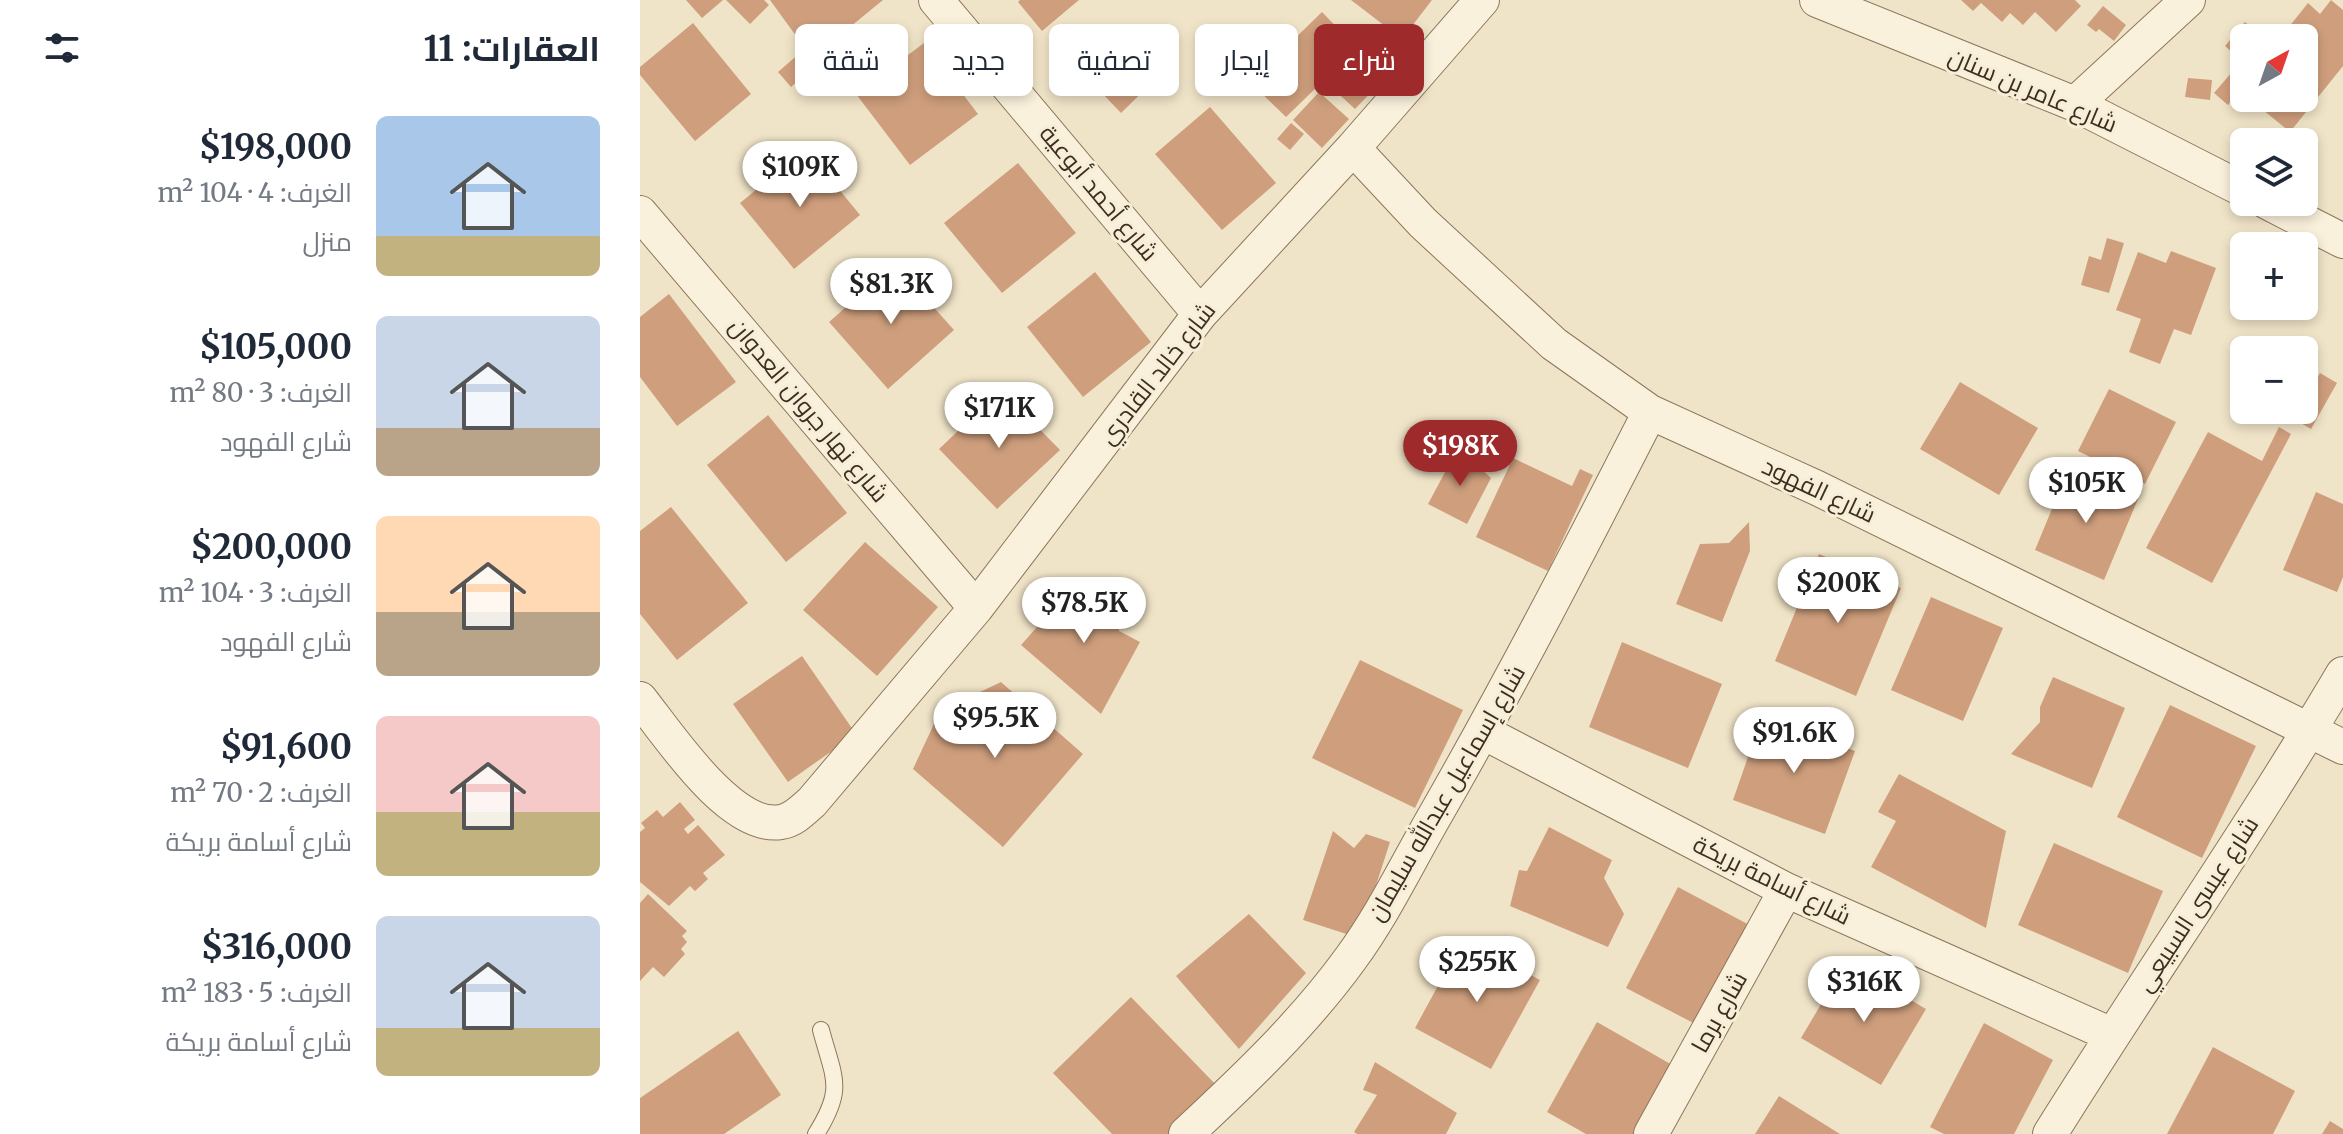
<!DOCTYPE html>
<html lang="ar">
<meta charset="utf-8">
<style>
:root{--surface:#fff;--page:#f6f6f7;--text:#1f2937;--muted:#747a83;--accent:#9e2a2b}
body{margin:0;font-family:Merriweather,Cairo,serif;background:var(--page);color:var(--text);direction:rtl;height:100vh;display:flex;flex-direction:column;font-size:30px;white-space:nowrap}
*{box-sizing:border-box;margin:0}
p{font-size:26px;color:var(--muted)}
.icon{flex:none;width:44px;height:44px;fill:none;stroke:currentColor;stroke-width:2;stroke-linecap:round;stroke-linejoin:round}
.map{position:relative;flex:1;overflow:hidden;direction:ltr}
.details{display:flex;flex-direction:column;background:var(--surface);width:640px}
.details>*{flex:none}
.guide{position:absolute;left:24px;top:24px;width:760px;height:72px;direction:rtl;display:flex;gap:16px}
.needle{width:52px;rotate:40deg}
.buttons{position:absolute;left:1590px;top:24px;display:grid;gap:16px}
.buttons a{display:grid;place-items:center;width:88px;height:88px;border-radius:12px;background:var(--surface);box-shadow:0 4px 12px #0003;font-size:40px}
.price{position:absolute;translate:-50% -68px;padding:0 18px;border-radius:28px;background:#fff;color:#222;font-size:26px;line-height:52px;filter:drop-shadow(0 2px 4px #0008)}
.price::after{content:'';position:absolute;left:50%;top:48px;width:24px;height:18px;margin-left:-12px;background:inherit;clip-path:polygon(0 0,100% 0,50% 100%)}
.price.current{background:var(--accent);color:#fff}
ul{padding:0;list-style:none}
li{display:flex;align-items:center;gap:24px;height:200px;padding:0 40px}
li span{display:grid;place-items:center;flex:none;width:224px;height:160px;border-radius:12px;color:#555}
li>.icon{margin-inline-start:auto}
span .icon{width:96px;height:96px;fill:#fffc;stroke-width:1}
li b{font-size:34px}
h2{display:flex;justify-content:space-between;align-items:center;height:96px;padding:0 40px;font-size:34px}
.pill{padding:0 28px;border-radius:12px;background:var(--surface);box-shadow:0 4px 12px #0003;font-size:28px;line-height:72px}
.pill.current{background:var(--accent);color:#fff}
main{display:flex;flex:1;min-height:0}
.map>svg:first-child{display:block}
.building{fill:#cf9f7d}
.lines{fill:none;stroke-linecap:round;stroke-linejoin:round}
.lane-casing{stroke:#8d765c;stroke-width:18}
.street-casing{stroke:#8d765c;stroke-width:36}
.lane{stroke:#faf1dc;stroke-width:16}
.street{stroke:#faf1dc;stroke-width:34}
.labels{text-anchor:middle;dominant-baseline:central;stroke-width:6;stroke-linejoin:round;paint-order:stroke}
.street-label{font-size:24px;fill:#3d2e20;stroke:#f7eed8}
</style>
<main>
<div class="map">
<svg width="1703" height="1134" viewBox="0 0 1703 1134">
<rect width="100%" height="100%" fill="#f0e4c8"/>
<!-- building -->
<path class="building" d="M46 0H83L62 18Z
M86 0H124L129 5 110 24Z
M130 0H243L172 58Z
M380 0H439L402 31 378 2Z
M711 0H792L762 39Z
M1321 0H1435L1441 6 1416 32 1395 12 1383 25 1370 13 1362 22 1341 3 1333 11Z
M1691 0 1703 10V66L1650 132 1623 110 1633 98H1664V38H1640L1668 3 1680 14Z
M1463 6 1486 25 1474 41 1459 29 1456 32 1447 25Z
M682 12 717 48 646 117 610 82Z
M1605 22 1613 29 1593 53 1585 46Z
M53 23 111 94 55 141 0 75V67Z
M487 26 527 68 481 113 441 71Z
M735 38 760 62 715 109 689 85Z
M284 43 338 114 270 165 216 94Z
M161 52 174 67 151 87 138 72Z
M1592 72 1604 82V85L1588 105 1574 93Z
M1548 78 1572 80 1570 100 1545 97Z
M679 92 709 119 682 148 653 120Z
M570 107 636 183 582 230 515 154Z
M651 123 664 134 650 150 637 139Z
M166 149 220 215 154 269 100 203Z
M378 163 436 233 362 293 304 223Z
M1467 238 1484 243 1469 293 1441 285 1449 256 1461 260Z
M1531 251 1576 268 1551 335 1534 329 1520 364 1489 352 1501 319 1476 310 1498 252 1526 263Z
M255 264 314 330 248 389 189 322Z
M455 272 511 342 443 397 387 327Z
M29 294 96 382 37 426 0 377V317Z
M1680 373 1697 383 1671 429 1654 419 1659 410H1664V401Z
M1320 382 1398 428 1359 495 1280 449Z
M1469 389 1536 422 1505 484 1438 451Z
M361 390 420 450 357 509 299 449Z
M128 415 207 513 146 562 67 465Z
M1639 427 1651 434 1572 583 1506 548 1568 432 1622 461Z
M818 448 851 478 827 524 788 504Z
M873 458 932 486 940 469 953 475 908 571 836 537Z
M1428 470 1498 499 1464 580 1395 550Z
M1676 492 1703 504V577L1697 592 1643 570Z
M31 507 108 603 37 660 0 614V531Z
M1109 522 1110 551 1082 622 1036 604 1060 544 1089 543Z
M225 542 298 607 237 676 163 610Z
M1179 554 1261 588 1216 696 1135 661Z
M460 587 478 602 479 631 500 642 461 714 381 645 430 590Z
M1291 597 1363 628 1323 721 1251 690Z
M982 642 1082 684 1048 768 949 727Z
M162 656 216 734 148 782 93 704Z
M720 660 823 710 775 808 672 758Z
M1413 677 1485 708 1452 788 1371 754 1400 722V707Z
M361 682 443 754 363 847 273 769 300 711Z
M1530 705 1616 746 1562 858 1477 817Z
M1122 717 1215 751 1185 834 1093 800Z
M1259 774 1366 831 1346 928 1231 867 1256 821 1238 812Z
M40 802 55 820 44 829 48 834 58 825 85 855 63 873 68 879 55 891 50 886 29 906 0 882V832L5 828 1 823 17 810 23 817Z
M909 827 972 860 964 878 984 914 968 947 870 906 879 870 887 871Z
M693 831 714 848 726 834 750 842 719 938 663 920Z
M1414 843 1523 891 1488 973 1378 925Z
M1038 887 1115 928 1063 1028 986 988Z
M8 894 47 931 42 936 47 942 41 949 45 954 24 977 13 967 0 981V903Z
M609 914 666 973 599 1049 536 976Z
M824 938 900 980 851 1069 775 1028Z
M1206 962 1286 1009 1241 1085 1161 1038Z
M491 997 579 1088 532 1134H472L413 1073Z
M957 1022 1034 1066 996 1134H946L907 1112Z
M1344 1023 1413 1060 1374 1134H1304L1290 1127Z
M98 1031 141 1095 84 1134H0V1098Z
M1573 1047 1655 1091 1633 1134H1527Z
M735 1062 817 1113 806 1134H717L714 1132 737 1095 723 1090Z
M1139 1096 1200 1134H1115Z
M1690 1121 1703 1129V1134H1682Z"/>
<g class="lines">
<defs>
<path id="lane" d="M176 1134C205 1088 194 1079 181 1030"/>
<path id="street" d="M296 0 560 314
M1177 0 1435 104 1604 190
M1435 104 1548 0
M713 148 783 223 914 344 1010 412 1177 488 1703 747
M1627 202 1703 241
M0 213 336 608
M0 699C28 734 91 831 141 822 154 820 163 810 172 802L336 608 560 314 713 148 842 0
M843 732 1146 890 1472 1035
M546 1134C605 1079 664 1023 711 958 744 913 769 860 797 812 872 681 941 547 1010 412
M1011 1134 1146 890
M1410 1134C1506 980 1610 831 1703 674"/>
</defs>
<!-- lane casing -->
<use href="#lane" class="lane-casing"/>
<!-- street casing -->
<use href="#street" class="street-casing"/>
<!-- lane -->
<use href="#lane" class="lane"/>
<!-- street -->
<use href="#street" class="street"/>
</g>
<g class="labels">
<!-- street labels -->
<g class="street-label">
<text transform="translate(1393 90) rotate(23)">شارع عامر بن سنان</text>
<text transform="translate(459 193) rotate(50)">شارع أحمد أبوعية</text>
<text transform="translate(517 373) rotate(-52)">شارع خالد القادري</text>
<text transform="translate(169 410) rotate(50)">شارع نهار جروان العدوان</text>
<text transform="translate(1179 490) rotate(25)">شارع الفهود</text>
<text transform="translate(806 793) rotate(-60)">شارع إسماعيل عبدالله سليمان</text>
<text transform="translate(1132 880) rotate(26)">شارع أسامة بريكة</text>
<text transform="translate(1557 904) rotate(-57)">شارع عيسى السبيعي</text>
<text transform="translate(1079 1012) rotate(-61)">شارع برما</text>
</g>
</g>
</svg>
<div class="buttons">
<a><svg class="needle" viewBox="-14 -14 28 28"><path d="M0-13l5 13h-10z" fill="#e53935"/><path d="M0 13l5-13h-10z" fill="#747a83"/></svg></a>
<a><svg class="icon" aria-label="layers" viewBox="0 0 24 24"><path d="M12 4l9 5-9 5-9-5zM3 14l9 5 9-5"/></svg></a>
<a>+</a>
<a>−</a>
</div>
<b class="price" style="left:160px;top:209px">$109K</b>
<b class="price" style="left:251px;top:326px">$81.3K</b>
<b class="price" style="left:359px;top:450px">$171K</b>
<b class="price current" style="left:820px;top:488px">$198K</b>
<b class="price" style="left:1446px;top:525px">$105K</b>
<b class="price" style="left:1198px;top:625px">$200K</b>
<b class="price" style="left:444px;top:645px">$78.5K</b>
<b class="price" style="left:355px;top:760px">$95.5K</b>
<b class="price" style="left:1154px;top:775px">$91.6K</b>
<b class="price" style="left:837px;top:1004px">$255K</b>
<b class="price" style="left:1224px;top:1024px">$316K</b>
<div class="guide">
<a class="pill current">شراء</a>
<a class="pill">إيجار</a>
<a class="pill">تصفية</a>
<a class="pill">جديد</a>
<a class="pill">شقة</a>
</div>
</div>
<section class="details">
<h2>العقارات: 11<svg class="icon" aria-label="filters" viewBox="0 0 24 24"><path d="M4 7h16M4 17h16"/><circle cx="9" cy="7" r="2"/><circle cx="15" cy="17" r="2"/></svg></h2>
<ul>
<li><span style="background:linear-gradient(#a9c7e8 75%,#c2b280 0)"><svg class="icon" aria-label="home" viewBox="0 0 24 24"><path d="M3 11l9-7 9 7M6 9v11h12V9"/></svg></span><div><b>$198,000</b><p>الغرف: 4 · 104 m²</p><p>منزل</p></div></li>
<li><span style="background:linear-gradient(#c9d6e8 70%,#b9a48a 0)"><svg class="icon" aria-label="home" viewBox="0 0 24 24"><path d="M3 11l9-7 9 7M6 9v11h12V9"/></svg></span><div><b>$105,000</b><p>الغرف: 3 · 80 m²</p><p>شارع الفهود</p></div></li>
<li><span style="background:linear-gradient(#ffd9b3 60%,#b9a48a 0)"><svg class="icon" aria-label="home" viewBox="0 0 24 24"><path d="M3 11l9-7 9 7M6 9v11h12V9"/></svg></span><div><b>$200,000</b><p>الغرف: 3 · 104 m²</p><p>شارع الفهود</p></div></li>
<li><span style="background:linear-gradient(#f6c9c9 60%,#c2b280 0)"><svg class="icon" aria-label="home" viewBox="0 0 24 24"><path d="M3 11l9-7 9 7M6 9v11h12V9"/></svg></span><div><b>$91,600</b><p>الغرف: 2 · 70 m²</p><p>شارع أسامة بريكة</p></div></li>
<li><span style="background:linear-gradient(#c9d6e8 70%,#c2b280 0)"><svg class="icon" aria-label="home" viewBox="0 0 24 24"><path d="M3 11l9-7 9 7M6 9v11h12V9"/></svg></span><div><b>$316,000</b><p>الغرف: 5 · 183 m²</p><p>شارع أسامة بريكة</p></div></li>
</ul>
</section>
</main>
